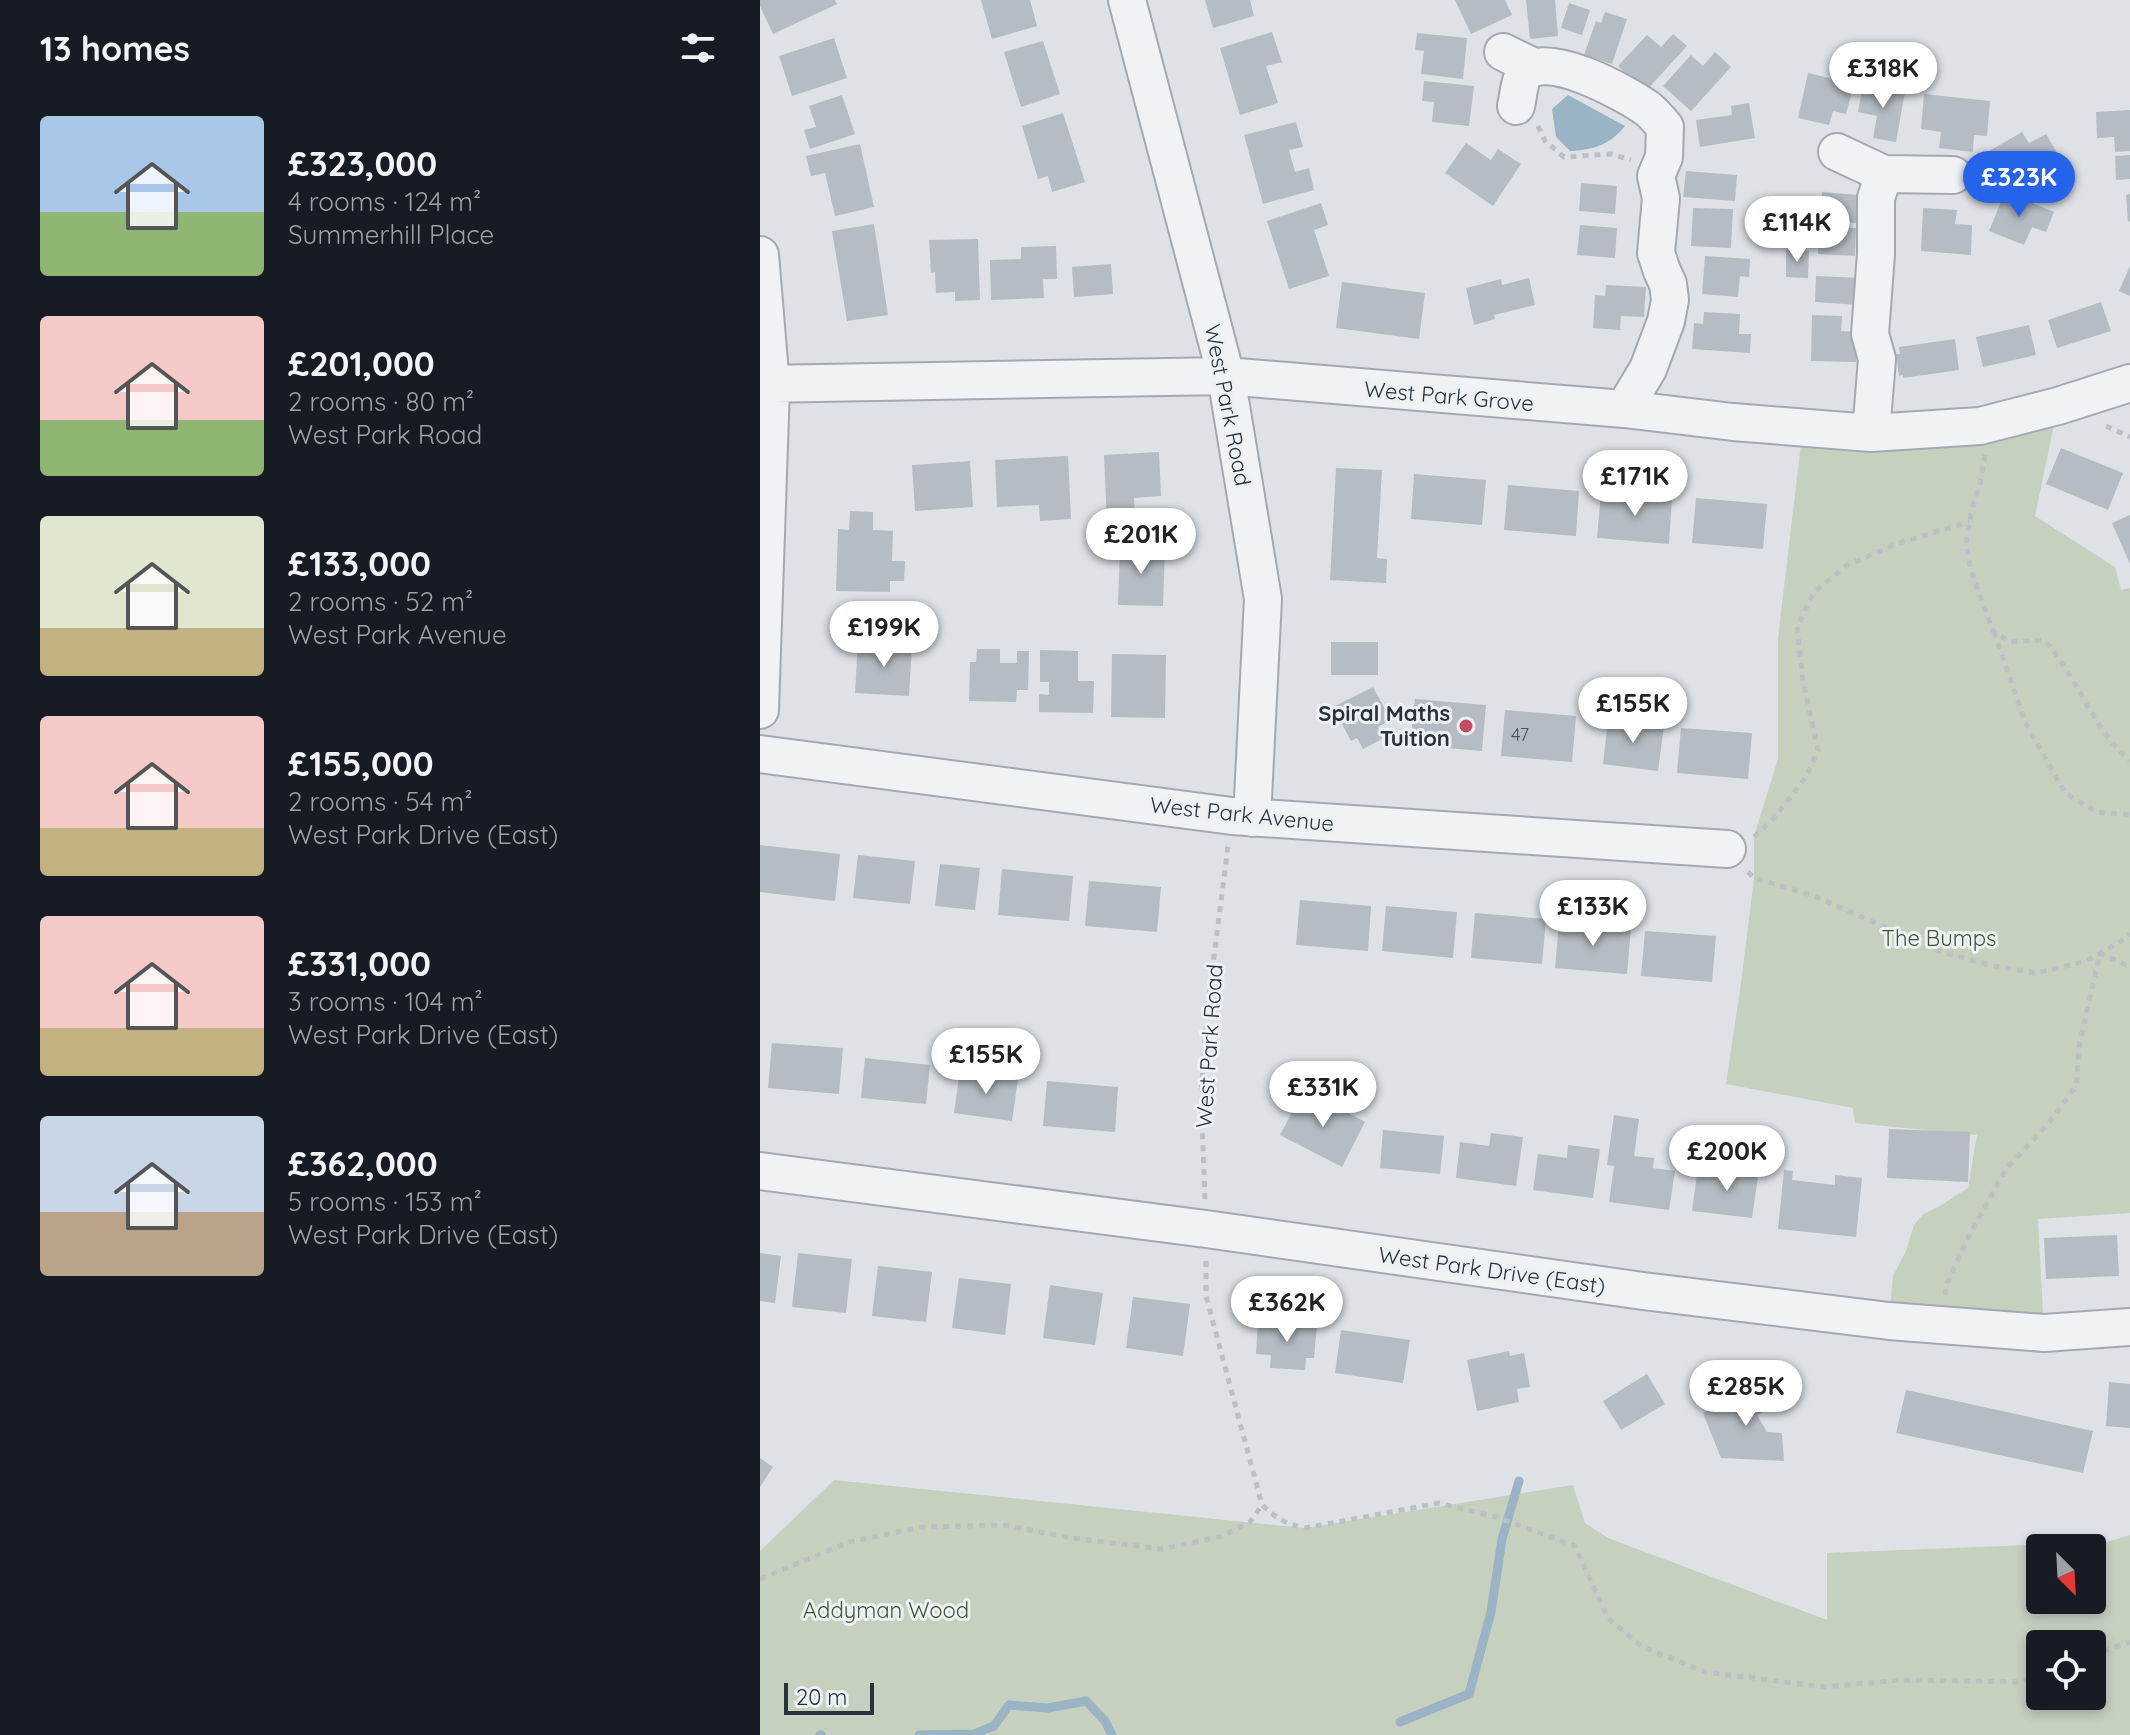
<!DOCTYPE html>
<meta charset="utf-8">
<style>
:root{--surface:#171b24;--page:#20242c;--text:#f1f3f6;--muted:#9ea1a6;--accent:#2563eb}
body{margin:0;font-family:Quicksand,sans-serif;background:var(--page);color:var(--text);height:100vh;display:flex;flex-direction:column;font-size:30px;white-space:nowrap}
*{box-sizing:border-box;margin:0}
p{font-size:26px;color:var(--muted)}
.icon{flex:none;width:44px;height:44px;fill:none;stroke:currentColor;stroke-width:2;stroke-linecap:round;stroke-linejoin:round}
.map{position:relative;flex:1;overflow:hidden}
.panel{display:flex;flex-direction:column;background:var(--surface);width:760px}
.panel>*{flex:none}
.needle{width:52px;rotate:156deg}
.controls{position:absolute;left:1266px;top:1534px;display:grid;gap:16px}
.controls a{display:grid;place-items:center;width:80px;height:80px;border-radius:8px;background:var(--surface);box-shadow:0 4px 12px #0003;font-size:40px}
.scale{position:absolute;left:24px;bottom:20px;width:90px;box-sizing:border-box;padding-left:8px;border:4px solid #28313c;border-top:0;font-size:22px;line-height:28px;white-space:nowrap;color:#28313c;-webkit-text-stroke:6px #edf1f4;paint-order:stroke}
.price{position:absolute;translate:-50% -68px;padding:0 18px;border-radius:28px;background:#fff;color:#222;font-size:26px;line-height:52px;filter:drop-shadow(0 2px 4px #0008)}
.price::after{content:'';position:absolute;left:50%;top:48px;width:24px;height:18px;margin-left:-12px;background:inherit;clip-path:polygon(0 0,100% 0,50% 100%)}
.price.current{background:var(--accent);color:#fff}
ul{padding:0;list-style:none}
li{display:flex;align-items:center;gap:24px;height:200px;padding:0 40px}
li span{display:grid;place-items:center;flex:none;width:224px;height:160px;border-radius:8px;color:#555}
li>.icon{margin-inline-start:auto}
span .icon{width:96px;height:96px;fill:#fffc;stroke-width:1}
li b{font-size:34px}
h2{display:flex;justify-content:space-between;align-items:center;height:96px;padding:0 40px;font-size:34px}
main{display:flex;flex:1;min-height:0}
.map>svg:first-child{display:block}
.green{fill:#c5d0bf;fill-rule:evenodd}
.water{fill:#9ab3c5}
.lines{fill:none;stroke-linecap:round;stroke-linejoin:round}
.stream{stroke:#9ab3c5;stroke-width:9}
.building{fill:#b5bcc3}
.minor-casing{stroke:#a4a9b0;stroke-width:40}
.path{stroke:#bcc0c5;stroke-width:5;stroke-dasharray:6 6;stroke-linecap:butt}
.minor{stroke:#f0f2f5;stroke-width:36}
.poi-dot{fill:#c64966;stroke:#edf1f4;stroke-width:3}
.labels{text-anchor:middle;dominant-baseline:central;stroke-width:6;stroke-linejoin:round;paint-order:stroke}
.number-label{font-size:18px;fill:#4b545e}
.street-label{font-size:22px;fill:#28313c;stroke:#edf1f4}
.poi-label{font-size:22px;font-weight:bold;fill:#28313c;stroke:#edf1f4;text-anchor:end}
.park-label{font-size:22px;fill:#3f5736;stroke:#edf1f4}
</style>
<main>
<section class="panel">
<h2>13 homes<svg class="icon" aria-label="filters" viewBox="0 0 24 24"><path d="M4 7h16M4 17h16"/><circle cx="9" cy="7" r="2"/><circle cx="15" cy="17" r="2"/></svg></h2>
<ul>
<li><span style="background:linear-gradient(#a9c7e8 60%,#8fb573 0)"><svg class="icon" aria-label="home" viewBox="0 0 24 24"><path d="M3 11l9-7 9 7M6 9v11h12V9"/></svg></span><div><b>£323,000</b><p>4 rooms · 124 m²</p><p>Summerhill Place</p></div></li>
<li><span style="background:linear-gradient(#f6c9c9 65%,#8fb573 0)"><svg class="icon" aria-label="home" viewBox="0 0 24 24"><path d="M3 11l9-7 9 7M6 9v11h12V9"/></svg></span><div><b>£201,000</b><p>2 rooms · 80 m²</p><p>West Park Road</p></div></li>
<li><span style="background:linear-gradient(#dfe7d0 70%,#c2b280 0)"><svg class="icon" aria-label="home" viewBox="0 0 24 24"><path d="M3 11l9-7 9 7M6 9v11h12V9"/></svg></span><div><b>£133,000</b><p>2 rooms · 52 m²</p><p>West Park Avenue</p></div></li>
<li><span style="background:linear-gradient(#f6c9c9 70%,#c2b280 0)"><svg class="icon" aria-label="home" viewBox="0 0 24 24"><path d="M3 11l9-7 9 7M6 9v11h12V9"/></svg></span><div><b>£155,000</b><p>2 rooms · 54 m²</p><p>West Park Drive (East)</p></div></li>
<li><span style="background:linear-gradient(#f6c9c9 70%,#c2b280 0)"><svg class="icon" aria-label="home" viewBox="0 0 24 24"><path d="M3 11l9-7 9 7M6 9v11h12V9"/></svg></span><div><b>£331,000</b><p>3 rooms · 104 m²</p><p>West Park Drive (East)</p></div></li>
<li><span style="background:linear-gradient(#c9d6e8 60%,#b9a48a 0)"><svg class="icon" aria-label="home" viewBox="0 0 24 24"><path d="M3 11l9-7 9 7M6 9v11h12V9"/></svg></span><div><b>£362,000</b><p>5 rooms · 153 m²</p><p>West Park Drive (East)</p></div></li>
</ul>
</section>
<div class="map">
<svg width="1370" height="1735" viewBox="0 0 1370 1735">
<rect width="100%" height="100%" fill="#dee2e7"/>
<!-- green -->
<path class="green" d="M1298 406 1275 516 1355 567 1361 590 1370 588V1213L1278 1219 1284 1333 1129 1321 1133 1276 1146 1251 1154 1225 1163 1214 1178 1207 1208 1188 1217 1135 1095 1123 1093 1108 966 1084 981 983 994 878V836L1018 759V638L1043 427Z
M74 1480 545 1528 813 1485 825 1523 848 1538 1067 1620V1553L1347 1542 1370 1535V1735H0V1551ZM1332 1548V1600H1280V1548ZM1332 1644V1696H1280V1644Z"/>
<!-- water -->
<path class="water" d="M808 95 865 126C850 145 833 150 810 151L796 137 792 109Z"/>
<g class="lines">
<!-- stream -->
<path class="stream" d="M640 1722 709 1694 731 1612 742 1539 759 1481
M60 1735H61
M159 1735 214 1734 234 1726 249 1705 288 1708 326 1701 345 1721 352 1735"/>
</g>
<!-- building -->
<path class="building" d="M0 0H75L77 4 13 34 0 6Z
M221 0H270L277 26 232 39Z
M445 0H490L494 16 453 28Z
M695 0H745L752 15 711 34Z
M766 0H795L798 36 770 39Z
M809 3 830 10 822 35 801 28Z
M845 12 867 19 852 64 824 55 836 21 841 23Z
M512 32 522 62 506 66 518 103 480 115 460 48Z
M657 33 707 38 703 79 661 74 664 51 655 50Z
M913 34 927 46 885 92 858 66 887 35 901 47Z
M74 38 87 78 32 96 19 56Z
M283 41 300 94 261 107 244 52Z
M955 52 971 67 931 111 903 86 931 55 943 66Z
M1048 73 1094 84 1086 114 1073 111 1069 125 1038 118Z
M664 81 714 86 709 126 672 122 674 102 662 101Z
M1103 84 1145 92 1136 142 1113 138 1117 116 1098 112Z
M1164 94 1230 101 1227 136 1214 135 1213 152 1179 148 1181 132 1161 129Z
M82 95 95 134 50 149 44 130 56 127 49 106Z
M989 103 995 138 940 147 936 120 972 115 971 106Z
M1370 110V151L1355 152 1354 137 1337 138 1336 112Z
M303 113 325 182 292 192 288 176 278 179 262 126Z
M536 122 543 147 529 150 535 172 549 168 554 190 503 204 484 135Z
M1262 132 1269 143 1286 134 1306 168 1285 181 1277 167 1244 186 1224 154Z
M706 143 731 160 738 149 761 164 733 206 685 173Z
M100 144 114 207 75 216 65 173 51 176 46 156Z
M1370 155V179L1356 180 1355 156Z
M926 171 977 175 975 201 923 197Z
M821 183 857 186 855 214 819 211Z
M1062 192 1098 195 1096 223 1060 220Z
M1245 192 1294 212 1286 232 1272 227 1264 245 1229 231Z
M1370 194V221L1368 222 1366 195Z
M561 203 568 225 554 230 569 276 529 289 507 221Z
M933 208 973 209 971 248 931 246Z
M1163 208 1197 210 1195 224 1212 225 1211 255 1161 251Z
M114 224 128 315 87 321 72 231Z
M820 225 857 228 855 258 817 255Z
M1059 226 1096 228 1095 256 1058 254Z
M218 239 220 300 195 301V292L176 293 175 272 171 273 169 240Z
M296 246 297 279H283L284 298 231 300 230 260 261 259V247Z
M1026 250 1049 251 1048 278 1026 277Z
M945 256 990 259 989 277 980 276 978 297 942 294Z
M351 264 353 294 314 297 312 267Z
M1370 266V296L1359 291Z
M1056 276 1101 278 1099 305 1055 302Z
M769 278 775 305 734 315 735 319 714 325 706 288 741 279 742 285Z
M582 282 665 293 659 339 576 328Z
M846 285 886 287 884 317 861 316 860 330 833 328 835 295 845 296Z
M1341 302 1351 331 1297 348 1288 320Z
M944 312 980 314 979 334H991L990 353 932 349 934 323 943 324Z
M1052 315 1082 316 1081 331 1096 332V362L1051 361Z
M1269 325 1276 355 1223 367 1216 337Z
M1195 339 1199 370 1143 378V375L1139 376 1136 354H1140L1139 347Z
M1301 448 1363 473 1348 510 1286 484Z
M399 452 401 496 374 498 375 521 347 523 344 455Z
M308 456 311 519 280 521 279 505 237 507 235 460Z
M210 461 213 507 155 511 152 465Z
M576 468 622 470 617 558 627 559 626 583 570 580Z
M654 474 726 480 722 525 651 519Z
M748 485 819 491 816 536 744 530Z
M841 492 912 498 909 544 837 538Z
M936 498 1007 504 1003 549 932 543Z
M90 511 113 512V530L133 531 132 561H145L144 581H130V592L76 591 78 529 89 530Z
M1370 515V564L1352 523Z
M360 545 405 547 403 606 358 605Z
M98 642 152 645 149 696 95 693Z
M571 642H618V675H571Z
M217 649H240V663H257V651H269L268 690H257L256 702 209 701 210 662H216Z
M280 650 318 651V681H334L333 713 279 712V694L289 695V682H280Z
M352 654 406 655 405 718 351 717Z
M613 687 631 720 618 727 624 738 603 749 597 738 591 741 573 707Z
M655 699 726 705 722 751 650 745Z
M745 710 816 716 812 762 741 756Z
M848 720 904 726 898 771 843 764Z
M921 728 992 733 988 779 917 773Z
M0 845 80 854 75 901 0 892Z
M98 855 155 861 150 904 93 898Z
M180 864 220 868 215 910 175 906Z
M242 869 313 876 309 921 238 915Z
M329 881 401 887 397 932 325 926Z
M540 900 611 906 608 951 536 945Z
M626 906 697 912 693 958 622 951Z
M715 913 786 919 782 964 711 958Z
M799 922 871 928 867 974 795 968Z
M885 931 956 936 952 982 881 976Z
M12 1043 83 1048 79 1094 8 1088Z
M105 1058 170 1065 166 1104 101 1098Z
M200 1071 258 1079 252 1121 194 1113Z
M287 1081 358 1087 355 1132 283 1126Z
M544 1090 605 1122 582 1167 520 1135Z
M854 1115 879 1119 874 1156 894 1158 893 1168 915 1171 909 1210 849 1202 854 1166 847 1165Z
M1129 1129 1210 1132 1208 1182 1127 1178Z
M623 1130 684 1136 680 1174 620 1168Z
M731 1133 763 1137 756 1186 696 1178 700 1142 729 1146Z
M808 1145 840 1149 833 1198 773 1190 778 1154 807 1158Z
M967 1165 999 1169 992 1218 932 1211 937 1174 965 1178Z
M1024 1170 1033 1171 1032 1180 1075 1185V1175L1102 1178 1096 1237 1018 1229Z
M1357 1235 1359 1276 1286 1279 1284 1238Z
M0 1253 21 1256 15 1303 0 1301Z
M38 1253 92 1259 86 1313 32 1307Z
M118 1266 172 1272 166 1322 112 1316Z
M199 1278 251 1284 245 1335 192 1328Z
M290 1285 343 1293 335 1345 283 1338Z
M373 1297 430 1304 423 1356 366 1348Z
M498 1321 557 1325 554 1358H546L545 1370 510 1368 511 1355 496 1354Z
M581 1330 650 1340 643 1383 575 1373Z
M749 1351 750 1356 764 1353 770 1387 757 1389 759 1402 717 1411 707 1360Z
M887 1374 905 1404 861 1430 843 1401Z
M1349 1382 1370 1384V1428L1346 1426Z
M1010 1384 1018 1405 997 1415 1007 1432 1022 1433 1024 1461 961 1458 943 1413Z
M1146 1390 1333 1431 1323 1473 1136 1433Z
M0 1458 13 1467 0 1487Z"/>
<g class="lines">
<defs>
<path id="minor" d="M367 0 466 376 503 599 492 818
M743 52 774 67
M756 106C758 98 759 83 763 76 782 46 867 94 888 109 894 114 900 121 905 127L904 157 896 176 901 198 896 253 902 271 908 284 910 300 906 321 888 369 864 409
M1077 152 1124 174 1116 198V254L1110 334 1117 359 1111 433
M1124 174 1193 175
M0 255 11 386 0 710
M0 384 466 376 864 409 973 422 1111 433 1220 426 1298 406 1370 383
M0 754 472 816 967 849
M0 1171 446 1229 883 1291 1129 1321 1284 1333 1370 1327"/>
</defs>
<!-- minor casing -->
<use href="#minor" class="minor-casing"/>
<!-- path -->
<path class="path" d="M778 126 785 141 804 157 851 154 871 160
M1346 426 1370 437
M1225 455 1220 483 1211 514 1206 543 1211 571 1233 631 1250 642 1284 640C1318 677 1331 727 1370 761
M1234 632 1265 722 1305 793 1337 812 1370 815
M994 837 1015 817 1046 777 1058 750 1043 681 1037 627 1054 592 1086 566 1136 544 1209 522
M988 872 994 878 1054 896 1179 951 1228 965 1277 973 1326 961 1365 939 1370 933
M445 1199 441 1093 448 1004 468 846
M446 1261V1296L502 1505C516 1518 526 1524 545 1528L679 1503 736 1517 815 1546 848 1618 881 1646 945 1672 1064 1687 1141 1680 1261 1682 1280 1675
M1185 1295 1187 1283 1210 1234 1246 1169 1289 1123 1316 1086 1319 1046 1340 953 1370 967
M0 1579 89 1542 162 1527 243 1525 312 1538 401 1549 460 1537 490 1522 502 1505
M1332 1655 1370 1642"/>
<!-- minor -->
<use href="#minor" class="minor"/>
</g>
<!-- markers -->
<circle class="poi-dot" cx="706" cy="726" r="8"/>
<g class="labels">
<!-- number labels -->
<g class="number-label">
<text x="760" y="734">47</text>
</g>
<!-- street labels -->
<g class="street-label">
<text transform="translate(689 396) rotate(5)">West Park Grove</text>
<text transform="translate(468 405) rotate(79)">West Park Road</text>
<text transform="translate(482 814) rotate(6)">West Park Avenue</text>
<text transform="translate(449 1046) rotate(-86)">West Park Road</text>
<text transform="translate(732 1270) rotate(8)">West Park Drive (East)</text>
</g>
<!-- poi labels -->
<g class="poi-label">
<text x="690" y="713">Spiral Maths<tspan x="690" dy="25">Tuition</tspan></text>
</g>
<!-- park labels -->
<g class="park-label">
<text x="1179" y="938">The Bumps</text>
<text x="126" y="1610">Addyman Wood</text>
</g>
</g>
</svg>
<div class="controls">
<a><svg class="needle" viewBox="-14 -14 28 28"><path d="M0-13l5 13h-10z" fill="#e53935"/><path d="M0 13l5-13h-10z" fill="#9ea1a6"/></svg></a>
<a><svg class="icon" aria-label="locate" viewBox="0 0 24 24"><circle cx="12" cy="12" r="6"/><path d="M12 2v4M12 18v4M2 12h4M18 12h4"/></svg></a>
</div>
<div class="scale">20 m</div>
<b class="price" style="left:1123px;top:110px">£318K</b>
<b class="price current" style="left:1259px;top:219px">£323K</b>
<b class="price" style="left:1037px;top:264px">£114K</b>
<b class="price" style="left:875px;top:518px">£171K</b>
<b class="price" style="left:381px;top:576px">£201K</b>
<b class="price" style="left:124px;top:669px">£199K</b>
<b class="price" style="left:873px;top:745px">£155K</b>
<b class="price" style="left:833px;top:948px">£133K</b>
<b class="price" style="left:226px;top:1096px">£155K</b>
<b class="price" style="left:563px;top:1129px">£331K</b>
<b class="price" style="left:967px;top:1193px">£200K</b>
<b class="price" style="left:527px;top:1344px">£362K</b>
<b class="price" style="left:986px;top:1428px">£285K</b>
</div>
</main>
